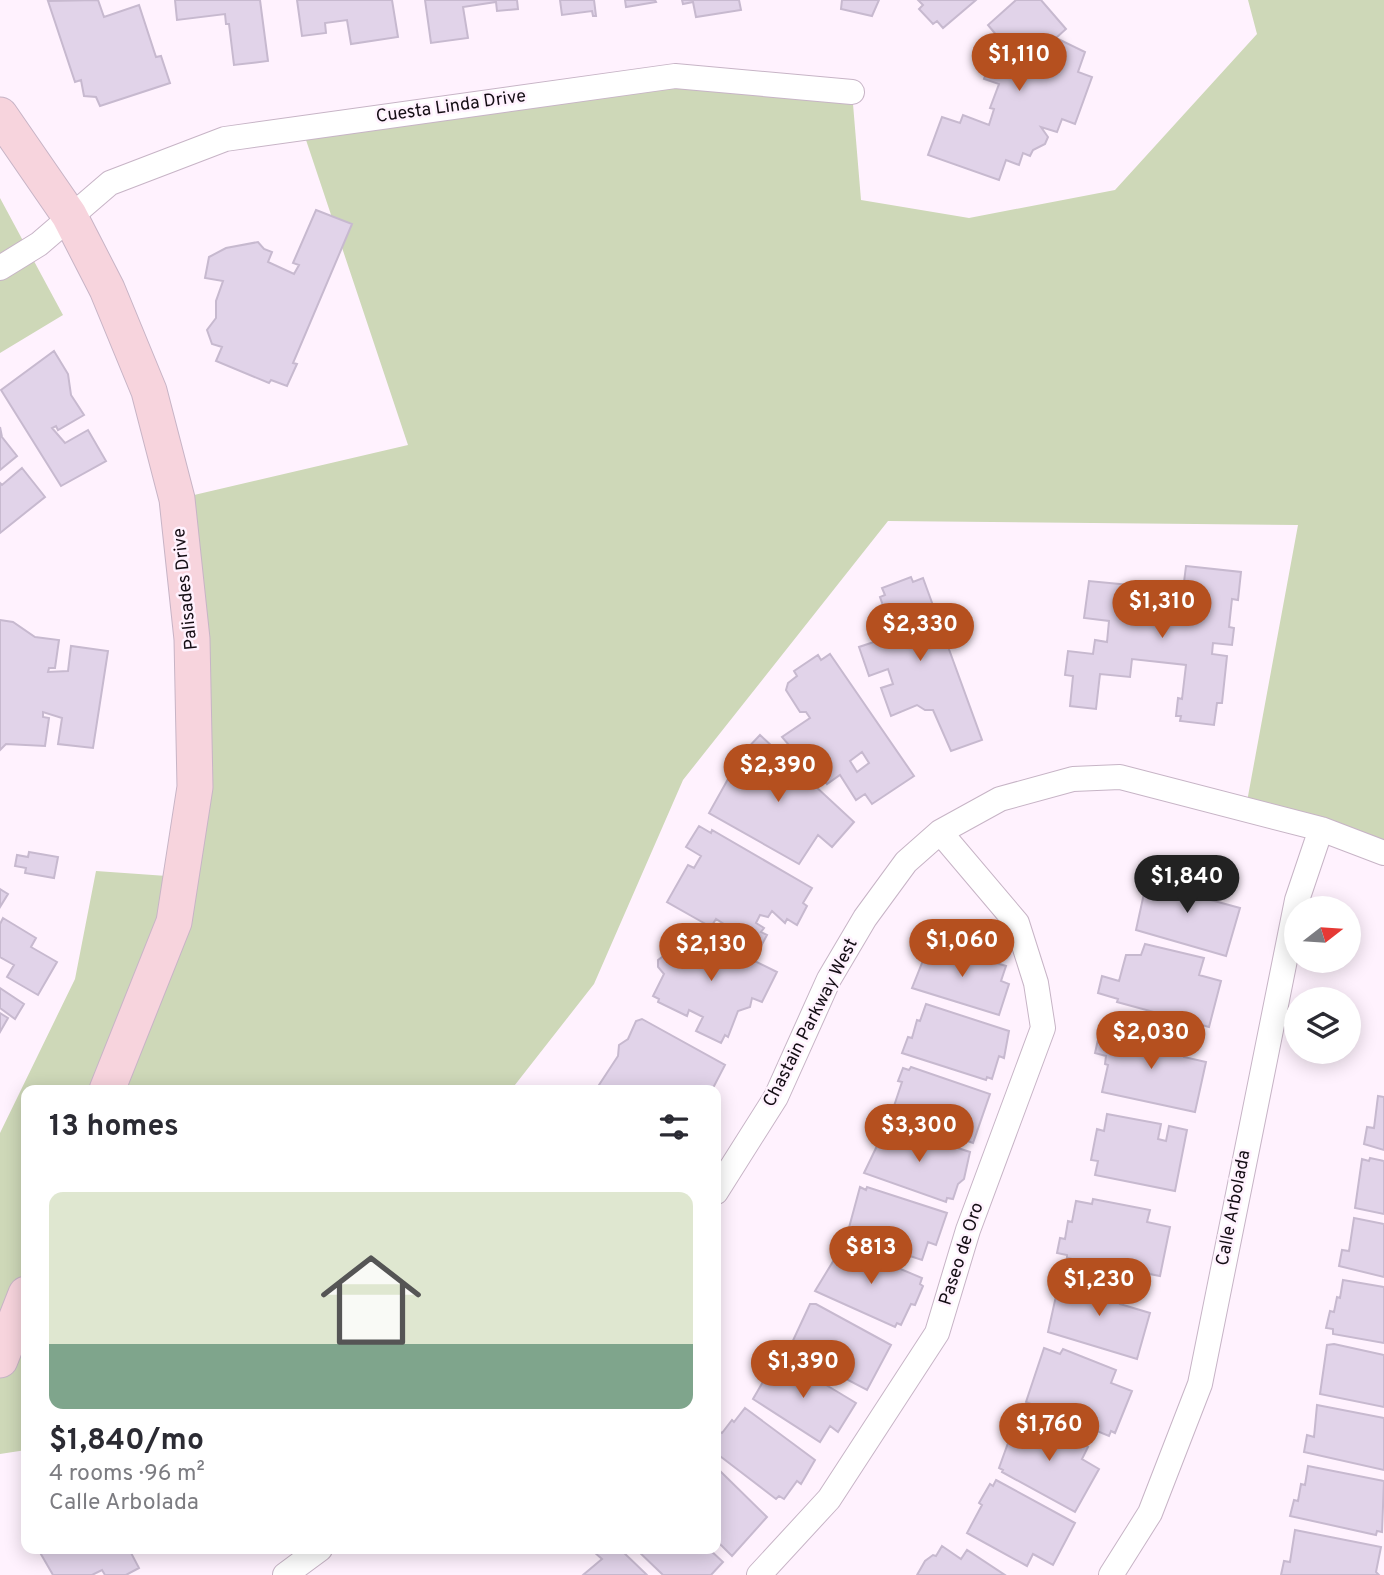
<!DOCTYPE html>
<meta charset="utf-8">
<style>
:root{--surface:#fff;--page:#f2f2f3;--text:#2b2b33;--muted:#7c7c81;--line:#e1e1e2;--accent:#b5501f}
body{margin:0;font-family:Overpass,sans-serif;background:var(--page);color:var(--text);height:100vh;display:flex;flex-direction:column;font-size:26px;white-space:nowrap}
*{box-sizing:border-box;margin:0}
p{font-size:23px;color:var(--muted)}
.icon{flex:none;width:38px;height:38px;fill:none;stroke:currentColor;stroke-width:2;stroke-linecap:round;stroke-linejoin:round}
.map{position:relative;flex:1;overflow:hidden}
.side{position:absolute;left:21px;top:1085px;width:700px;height:469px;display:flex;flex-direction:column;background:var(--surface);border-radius:14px;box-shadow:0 4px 18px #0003}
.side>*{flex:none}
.needle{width:46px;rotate:73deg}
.fabs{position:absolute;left:1284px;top:896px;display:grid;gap:14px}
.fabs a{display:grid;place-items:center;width:77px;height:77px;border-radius:50%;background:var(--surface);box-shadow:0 4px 18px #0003;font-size:35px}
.price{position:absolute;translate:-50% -60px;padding:0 16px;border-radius:24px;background:var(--accent);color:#fff;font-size:23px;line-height:46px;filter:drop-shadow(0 2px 4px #0008)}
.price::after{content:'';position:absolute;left:50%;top:42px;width:21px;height:16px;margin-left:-10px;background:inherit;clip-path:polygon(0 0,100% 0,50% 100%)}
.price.selected{background:#222;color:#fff}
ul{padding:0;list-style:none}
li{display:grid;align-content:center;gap:14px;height:371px;padding:0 28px}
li+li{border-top:2px solid var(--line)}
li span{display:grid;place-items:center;height:217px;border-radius:14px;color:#555}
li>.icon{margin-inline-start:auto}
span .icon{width:126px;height:126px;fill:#fffc;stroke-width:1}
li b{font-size:30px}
h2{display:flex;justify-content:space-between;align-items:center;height:84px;padding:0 28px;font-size:30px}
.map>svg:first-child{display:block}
.green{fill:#ced8b8}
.building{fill:#e1d3e9;stroke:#c7b9cf;stroke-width:2;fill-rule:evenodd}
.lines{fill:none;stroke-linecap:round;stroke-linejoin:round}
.street-casing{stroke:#c7b4c6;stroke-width:26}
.secondary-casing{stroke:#c7b4c6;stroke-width:37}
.street{stroke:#fff;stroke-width:24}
.secondary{stroke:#f7d4dd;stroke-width:35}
.labels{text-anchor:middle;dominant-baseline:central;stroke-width:5;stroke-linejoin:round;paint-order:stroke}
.street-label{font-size:18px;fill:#140d14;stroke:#fff2fe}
</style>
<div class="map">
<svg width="1384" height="1575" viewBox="0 0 1384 1575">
<rect width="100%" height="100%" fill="#fff2fe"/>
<!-- green -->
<path class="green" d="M1248 0H1384V853L1246 807 1298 525 888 521 683 780 594 984 511 1090H26V1450L0 1454V1133L75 979 96 871 181 877 177 499 408 445 302 128 675 76 852 92 861 200 969 218 1115 190 1257 34Z
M0 198 63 315 0 353Z"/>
<!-- building -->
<path class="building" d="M98 0 104 17 139 5 156 57 161 56 170 83 100 106 96 97 84 96 81 80 75 82 48 1Z
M175 0H260L268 61 234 65 229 24H226L225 14 177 20Z
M297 0H392L398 37 351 44 347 20 325 23 326 33 302 36Z
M425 0H517L518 9 497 11 496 2 463 7 468 38 431 43Z
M560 0H594L596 16H593L592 11 562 15Z
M625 0H655L656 2 626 7Z
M682 0H739L741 10 696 17 693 2 683 4Z
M842 0H879L872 16 841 9Z
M918 0H976L943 28 937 21 933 24 919 9 923 5Z
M1016 0H1041L1066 29 1056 38 1085 52 1078 72 1092 77 1075 124 1062 119 1057 132 1041 127 1048 137 1045 144 1033 150 1030 156 1023 153 1019 165 1006 160 999 180 928 155 942 117 960 123 963 115 989 125 994 109 990 108 999 84 984 79 993 54 1001 57 1000 47 1003 43 988 25Z
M316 210 352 224 293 363 297 364 287 386 271 380 269 383 216 361 222 347 212 344 207 330 216 318V301L223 281 205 278 209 257 226 248 258 242 264 249 272 252 268 262 294 274 299 265 293 263Z
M54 351 68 374 71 395 84 415 58 430 56 426 52 428 65 443 88 430 106 461 61 486 1 390Z
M0 427 2 437 17 456 0 470Z
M22 468 45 497 0 533V483L2 485Z
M1186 566 1241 572 1238 600 1232 599 1229 627 1234 628 1232 645 1213 643 1212 654 1227 656 1222 703H1217L1214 725 1180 721 1181 716H1176L1178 698 1182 699 1186 665 1132 659 1130 677 1100 674 1096 709 1070 706 1073 676 1065 675 1068 651 1093 654 1095 640 1107 642 1109 621 1084 618 1089 581 1140 586 1136 617 1179 622Z
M911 577 913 582 923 578 982 740 951 751 933 710H925L917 705 891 716 881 688 893 684 888 669 869 676 859 647 886 638 882 629 888 620 880 597 885 595 882 588Z
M0 620 13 622 35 637 59 640 55 668H49L48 672 68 671 71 646 108 651 93 748 58 744 62 718 43 712V717L49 718 45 746 6 744 0 750Z
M830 654 914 776 872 804 865 794 856 800 840 775 827 784 812 760 806 765 782 737 810 718 806 712H800L786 690 788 683 797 676 794 671 818 655 821 660ZM862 752 869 763 857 772 850 761Z
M760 735 854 822 832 847 818 835 799 864 709 813 742 754Z
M699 826 711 833 712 830 812 888 803 903 807 906 797 925 787 919 785 923 772 911 768 917 760 915 756 923 764 928 761 932 767 935 759 950 752 946 750 950 722 934 727 926 716 919 711 927 667 902 688 865 694 868 701 856 686 847Z
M29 852 58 857 54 878 25 873 26 868 15 866 17 855 28 857Z
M1166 874 1211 887 1207 899 1240 908 1226 956 1136 930 1148 875 1164 880Z
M0 889 8 894 0 907Z
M3 918 36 938 31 947 57 962 38 995 7 977 14 965 0 957V924Z
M679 932 702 944 706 937 777 972 762 1002 752 998 750 1007 738 1011 728 1037 725 1035 721 1043 696 1031 703 1017 689 1010 687 1016 658 1002 659 999 653 996 664 974 658 967V960L666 954Z
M930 943 1006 966 1001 981 1009 984 999 1015 912 988Z
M1145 944 1204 958 1199 975 1221 981 1209 1027 1117 1002 1118 999 1098 993 1102 976 1119 981 1126 955H1141Z
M0 988 24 1004 15 1019 0 1008Z
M926 1004 1009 1031 1004 1058 999 1056 992 1079 987 1077 986 1080 902 1053 908 1037 912 1038 917 1020 920 1021Z
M0 1013 8 1018 0 1032Z
M642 1019 725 1065 712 1090 597 1088 618 1056 619 1045 628 1039 636 1021Z
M1129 1033 1186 1045 1184 1057 1206 1062 1195 1112 1102 1092 1108 1065 1105 1064 1106 1056 1095 1053 1099 1035 1127 1039Z
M911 1067 990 1094 973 1143 891 1115 902 1082 898 1081 903 1068 909 1070Z
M1378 1096 1384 1097V1150L1364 1144 1367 1127 1374 1128Z
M1107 1114 1161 1124 1158 1139 1166 1141 1169 1126 1187 1130 1175 1191 1095 1175 1098 1161 1091 1160 1097 1129 1104 1131Z
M887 1125 970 1152 964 1179 958 1184 953 1199 947 1198 946 1202 864 1173Z
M1370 1158 1384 1161V1214L1355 1208 1362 1159 1369 1161Z
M860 1187 866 1190 867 1187 947 1213 936 1245 928 1242 922 1260 847 1235Z
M1093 1199 1150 1210 1147 1222 1170 1227 1160 1276 1067 1258V1255L1057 1253 1060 1238 1065 1239 1068 1221 1072 1222 1076 1201 1092 1204Z
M1354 1218 1384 1224V1277L1339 1266 1342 1250 1349 1251Z
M843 1245 922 1278 920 1284 923 1286 915 1305 911 1304 901 1325 897 1323 895 1327 815 1291Z
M1077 1276 1124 1290 1120 1304 1150 1313 1137 1359 1048 1332 1058 1287 1069 1290 1073 1288Z
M1343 1280 1384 1287V1343L1333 1334V1329L1326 1328 1330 1311 1334 1312 1337 1297 1340 1298Z
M810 1304H816L891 1345 867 1390 789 1349Z
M1334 1344 1384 1355V1407L1320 1394 1327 1345Z
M1044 1348 1060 1354 1063 1349 1116 1370 1111 1383 1132 1391 1115 1433 1111 1431 1109 1436 1026 1402Z
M778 1356 856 1403 838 1432 830 1426 820 1442 753 1399Z
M1317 1405 1384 1418V1470L1304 1452 1307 1435 1314 1437Z
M745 1408 815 1460 801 1484 797 1481 784 1499 779 1496 776 1499 716 1453V1434L718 1431 722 1433 732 1420 734 1422Z
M1032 1416 1088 1447 1082 1459 1099 1469 1075 1512 1002 1472 1003 1470 999 1468 1012 1432 1014 1434 1018 1428 1024 1431Z
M1308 1466 1384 1481 1382 1532 1377 1531 1376 1535 1290 1516 1294 1500 1298 1501 1301 1484 1305 1485Z
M716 1467 767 1517 732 1556 716 1540Z
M996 1480 1075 1523 1053 1565 1033 1554 1027 1566 967 1533 982 1505 979 1503 990 1484 993 1486Z
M1295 1530 1381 1547 1376 1572 1379 1575H1281L1284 1561 1290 1562Z
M942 1546 961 1559 967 1550 1005 1575H917L925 1561 933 1555 936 1556Z
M38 1549H129L139 1568 126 1575H105L102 1570 92 1575H53Z
M597 1549H620L647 1575H583L602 1559 594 1552Z
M636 1549H709L723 1562 711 1575H663Z"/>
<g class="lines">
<defs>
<path id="street" d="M0 268 39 244 110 183 225 139 675 76 852 92
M716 1192 776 1097 829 979 865 918 906 862 940 832 1000 799 1073 779 1120 777 1321 829 1384 853
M285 1575 320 1549
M759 1575 829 1499 937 1333 968 1230 1043 1028 1036 983 1017 923 940 832
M1111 1575 1150 1513 1200 1384 1297 900 1321 829"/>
<path id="secondary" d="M0 115 69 215 107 289 149 391 177 499 192 639 195 787 174 922 107 1090
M0 1360 26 1294"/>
</defs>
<!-- street casing -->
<use href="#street" class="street-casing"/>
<!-- secondary casing -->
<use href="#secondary" class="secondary-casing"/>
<!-- street -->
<use href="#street" class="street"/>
<!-- secondary -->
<use href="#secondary" class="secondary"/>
</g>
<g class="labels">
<!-- street labels -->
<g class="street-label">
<text transform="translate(451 107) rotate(-8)">Cuesta Linda Drive</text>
<text transform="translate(186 589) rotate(-96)">Palisades Drive</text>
<text transform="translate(811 1023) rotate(-63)">Chastain Parkway West</text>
<text transform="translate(1234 1208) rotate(-79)">Calle Arbolada</text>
<text transform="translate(962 1254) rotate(-72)">Paseo de Oro</text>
</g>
</g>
</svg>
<div class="fabs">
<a><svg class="needle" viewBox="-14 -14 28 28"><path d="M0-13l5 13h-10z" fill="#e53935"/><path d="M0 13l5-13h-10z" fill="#7c7c81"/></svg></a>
<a><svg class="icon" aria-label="layers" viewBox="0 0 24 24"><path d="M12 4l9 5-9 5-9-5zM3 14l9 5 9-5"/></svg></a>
</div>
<b class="price" style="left:1019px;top:93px">$1,110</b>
<b class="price" style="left:1162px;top:640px">$1,310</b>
<b class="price" style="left:920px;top:663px">$2,330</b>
<b class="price" style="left:778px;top:804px">$2,390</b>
<b class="price selected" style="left:1187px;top:915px">$1,840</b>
<b class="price" style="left:962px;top:979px">$1,060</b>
<b class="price" style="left:711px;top:983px">$2,130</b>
<b class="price" style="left:1151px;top:1071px">$2,030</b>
<b class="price" style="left:919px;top:1164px">$3,300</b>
<b class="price" style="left:871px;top:1286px">$813</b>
<b class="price" style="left:1099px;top:1318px">$1,230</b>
<b class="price" style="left:803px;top:1400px">$1,390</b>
<b class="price" style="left:1049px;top:1463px">$1,760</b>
<section class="side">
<h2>13 homes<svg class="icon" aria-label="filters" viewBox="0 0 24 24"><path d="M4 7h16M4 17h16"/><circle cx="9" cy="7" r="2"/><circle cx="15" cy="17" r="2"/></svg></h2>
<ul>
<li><span style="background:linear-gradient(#dfe7d0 70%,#7fa58c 0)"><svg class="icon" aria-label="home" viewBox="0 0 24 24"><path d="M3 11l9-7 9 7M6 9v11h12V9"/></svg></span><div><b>$1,840/mo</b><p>4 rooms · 96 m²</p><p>Calle Arbolada</p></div></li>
</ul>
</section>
</div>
